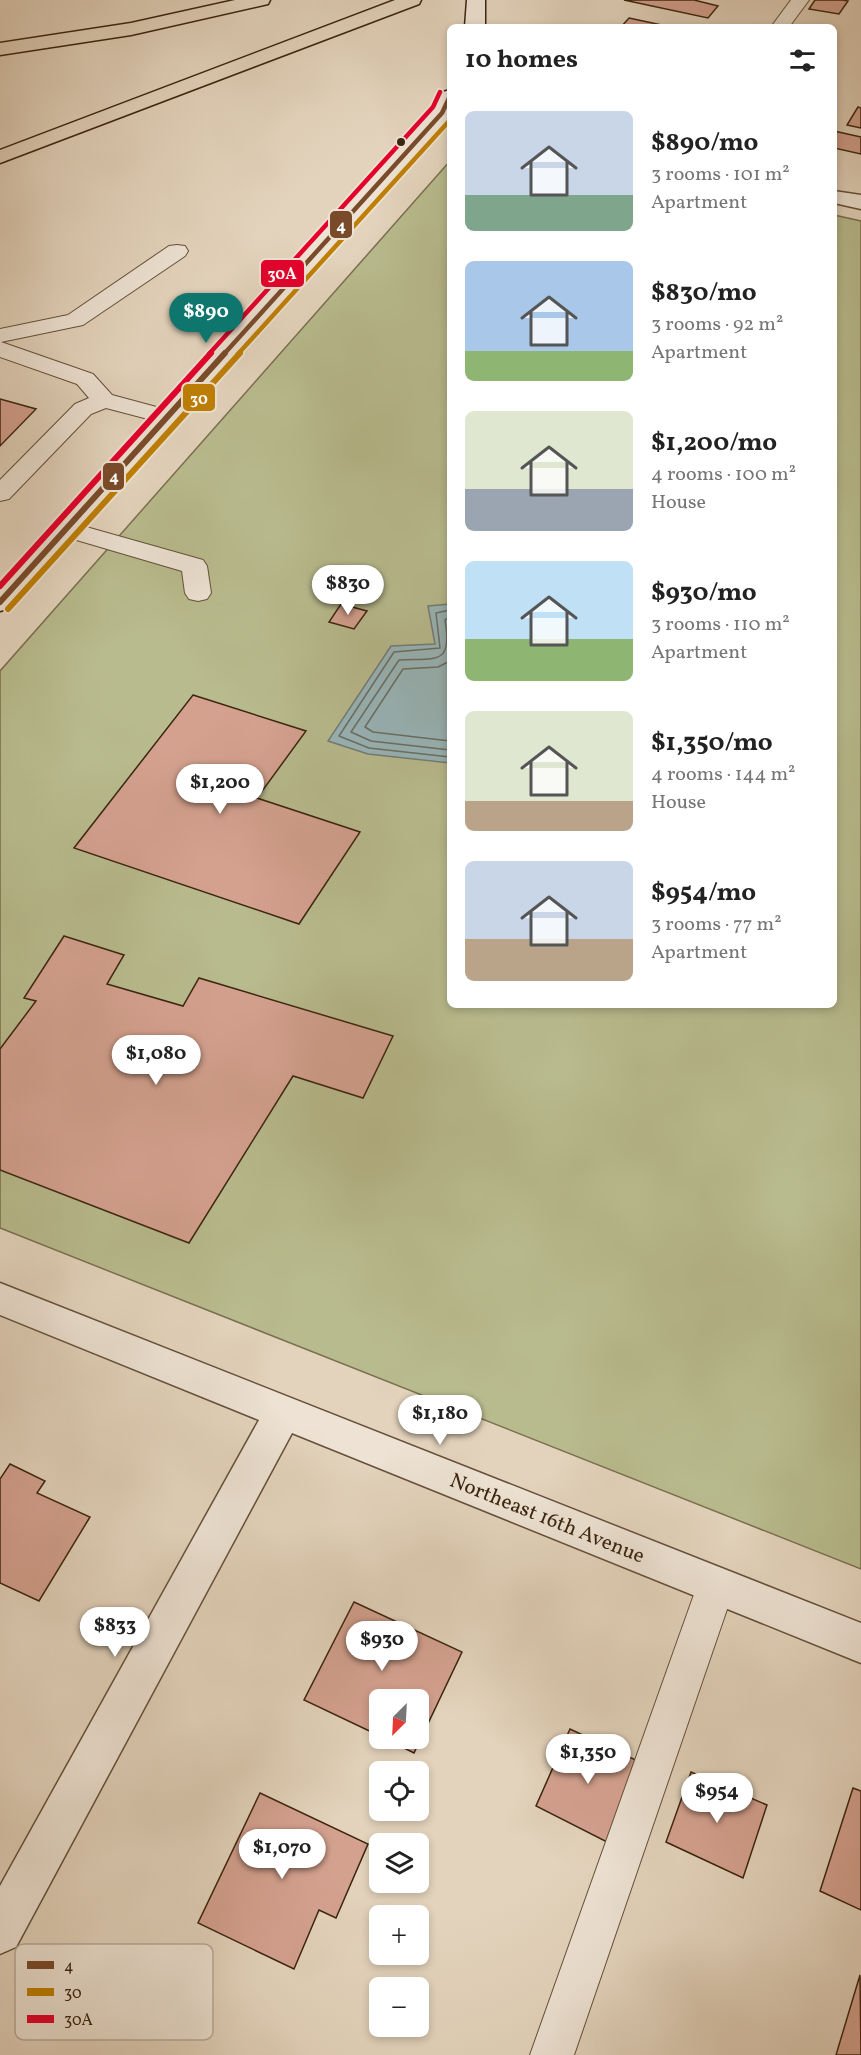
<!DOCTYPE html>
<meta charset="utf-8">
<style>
:root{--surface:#fff;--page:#f2f2f2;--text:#222;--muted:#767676;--accent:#0f766e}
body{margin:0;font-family:Vollkorn,serif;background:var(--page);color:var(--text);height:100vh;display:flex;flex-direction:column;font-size:22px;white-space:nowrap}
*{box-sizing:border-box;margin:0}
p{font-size:20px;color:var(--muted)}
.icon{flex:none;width:33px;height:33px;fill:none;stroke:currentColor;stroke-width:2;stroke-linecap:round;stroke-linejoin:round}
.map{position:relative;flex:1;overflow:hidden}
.sheet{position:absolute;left:447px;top:24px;width:390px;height:984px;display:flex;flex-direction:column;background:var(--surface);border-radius:9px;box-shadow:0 3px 9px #0003}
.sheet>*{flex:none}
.needle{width:39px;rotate:204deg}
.buttons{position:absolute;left:369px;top:1689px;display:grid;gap:12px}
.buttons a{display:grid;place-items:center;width:60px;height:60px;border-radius:9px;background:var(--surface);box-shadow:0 3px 9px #0003;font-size:30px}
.price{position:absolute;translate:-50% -51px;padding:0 14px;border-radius:21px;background:#fff;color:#222;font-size:20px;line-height:39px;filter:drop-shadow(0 2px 3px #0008)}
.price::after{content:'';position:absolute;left:50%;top:36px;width:18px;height:14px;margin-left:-9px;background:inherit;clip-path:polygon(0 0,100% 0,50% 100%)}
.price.current{background:var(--accent);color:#fff}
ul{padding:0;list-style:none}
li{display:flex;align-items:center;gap:18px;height:150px;padding:0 18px}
li span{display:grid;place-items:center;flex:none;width:168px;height:120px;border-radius:9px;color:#555}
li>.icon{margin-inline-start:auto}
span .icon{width:72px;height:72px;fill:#fffc;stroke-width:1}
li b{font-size:26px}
h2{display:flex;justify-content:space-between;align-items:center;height:72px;padding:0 18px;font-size:26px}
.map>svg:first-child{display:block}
.green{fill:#b8bb8e;stroke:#7a704e;stroke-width:1.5}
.water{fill:#98b6ba;stroke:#737c76;stroke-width:1.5}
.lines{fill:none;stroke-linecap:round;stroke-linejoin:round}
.shore{stroke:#6a6e64;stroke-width:1.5}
.building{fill:#d4a18f;stroke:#3b250f;stroke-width:1.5}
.lane-casing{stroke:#65503a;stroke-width:2}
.street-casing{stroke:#65503a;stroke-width:3}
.secondary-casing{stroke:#3b250f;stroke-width:3}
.highway-casing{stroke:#3b250f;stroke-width:3}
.lane{fill:#ede2d3;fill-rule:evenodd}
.street{fill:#ede2d3;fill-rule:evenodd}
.secondary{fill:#ede2d3;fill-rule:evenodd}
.highway{fill:#e3d3bc;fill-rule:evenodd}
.bus-1-far1-casing{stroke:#ede2d3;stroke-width:8}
.bus-1-casing{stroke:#ede2d3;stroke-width:10}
.bus-2-far1-casing{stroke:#ede2d3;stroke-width:8}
.bus-2-casing{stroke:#ede2d3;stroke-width:10}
.bus-3-far1-casing{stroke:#ede2d3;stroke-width:8}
.bus-3-casing{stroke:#ede2d3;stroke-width:10}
.bus-1-far1{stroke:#7a4b2a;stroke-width:4.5}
.bus-1{stroke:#7a4b2a;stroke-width:6}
.bus-2-far1{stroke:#bf7f04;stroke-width:4.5}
.bus-2{stroke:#bf7f04;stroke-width:6}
.bus-3-far1{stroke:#e4002b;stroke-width:4.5}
.bus-3{stroke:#e4002b;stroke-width:6}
.bus-dot{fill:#3b250f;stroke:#ede2d3;stroke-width:2}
.labels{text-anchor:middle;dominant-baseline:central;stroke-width:6;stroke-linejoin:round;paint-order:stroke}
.street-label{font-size:21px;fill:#3b250f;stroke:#ede2d3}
.key{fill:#ede2d3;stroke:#b8a998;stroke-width:1.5}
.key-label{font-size:16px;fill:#3b250f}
.line-badge{stroke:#ede2d3;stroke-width:2}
.badge-label{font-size:16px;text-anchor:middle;font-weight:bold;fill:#fff}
</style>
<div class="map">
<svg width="861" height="2055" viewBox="0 0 861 2055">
<rect width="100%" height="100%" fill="#e3d3bc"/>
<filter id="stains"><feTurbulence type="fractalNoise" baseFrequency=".00333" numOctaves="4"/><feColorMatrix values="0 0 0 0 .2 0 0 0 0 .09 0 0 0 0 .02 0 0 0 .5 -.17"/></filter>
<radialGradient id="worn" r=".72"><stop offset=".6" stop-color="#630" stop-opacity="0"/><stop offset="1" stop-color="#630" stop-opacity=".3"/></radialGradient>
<!-- green -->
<path class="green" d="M450 161V1005H834V215L861 221V1569L0 1228V671Z"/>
<!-- water -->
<path class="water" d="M450 604V763L368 754 328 741 391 646 435 644 428 606Z"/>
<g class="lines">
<!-- shore -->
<path class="shore" d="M450 610 436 613 440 648 394 652 339 736 369 748 450 757
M450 617 445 620C453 666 436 658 399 660L351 732 371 741 450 750
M450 661 438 667 403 669 365 727 373 732 450 741"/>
</g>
<!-- building -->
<path class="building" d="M624 0H694L718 6 708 18Z
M815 0H843L848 1 839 14 809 9Z
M629 18 671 27H621Z
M858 107 861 108V128L847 125Z
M834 131 861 137V154L834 148Z
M0 399 36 409 0 446Z
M341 604 367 611 354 629 329 622Z
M193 695 306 731 257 798 360 832 299 924 74 848Z
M64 936 124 955 107 984 183 1006 199 978 393 1036 363 1098 293 1076 189 1243 0 1170V1049L36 1001 24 998Z
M10 1464 45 1481 37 1493 90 1517 39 1601 0 1583V1479Z
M354 1602 462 1652 414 1753 384 1738H418V1700H380V1736L304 1700Z
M570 1729 640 1762 607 1842 536 1806Z
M691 1772 767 1805 743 1878 666 1842Z
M853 1788 861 1791V1910L820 1891Z
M260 1793 368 1844 336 1918 319 1910 294 1969 198 1923Z
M860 1975 861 2055H836Z"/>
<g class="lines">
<defs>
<path id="lane" d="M791 0H809L789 27H771Z
M177 245 185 246 188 251 185 256 83 325 1 342 93 374 112 395 175 412 179 417 175 422 167 424 106 408 91 414 9 499 0 501V480L75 404 89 398 77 384 0 357V329L68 315 169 246Z
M65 521 203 560 207 566 211 593 207 599 198 601 189 599 185 593 182 571 56 534 53 529 56 524Z
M716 1567 730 1573 735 1586 574 2055H530L697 1586 702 1573Z"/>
<path id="street" d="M834 191 861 195V209L834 203Z
M0 1283 861 1623V1663L292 1433 16 1947 0 1954V1886L259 1420 0 1315Z"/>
<path id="secondary" d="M467 0H485V27H465Z
M450 90 449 117 10 608 0 611V585L433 111 443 92Z"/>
<path id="highway" d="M235 0H270L268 4 131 35 0 55V43L131 23Z
M395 0H421L419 4 0 163V150Z"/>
</defs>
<!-- lane casing -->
<use href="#lane" class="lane-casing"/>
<!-- street casing -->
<use href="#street" class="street-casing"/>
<!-- secondary casing -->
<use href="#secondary" class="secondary-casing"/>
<!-- highway casing -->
<use href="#highway" class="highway-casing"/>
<!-- lane -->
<use href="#lane" class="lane"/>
<!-- street -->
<use href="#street" class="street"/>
<!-- secondary -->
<use href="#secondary" class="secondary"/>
<!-- highway -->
<use href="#highway" class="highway"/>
<defs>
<path id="bus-1-far1" d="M224 354 442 113 450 96"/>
<path id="bus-1" d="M0 602 225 353"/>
<path id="bus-2-far1" d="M238 354 450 120"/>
<path id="bus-2" d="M8 609 240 353"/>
<path id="bus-3-far1" d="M209 354 433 107 440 92"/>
<path id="bus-3" d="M0 586 211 353"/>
</defs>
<!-- bus-1-far1 casing -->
<use href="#bus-1-far1" class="bus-1-far1-casing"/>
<!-- bus-1 casing -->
<use href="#bus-1" class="bus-1-casing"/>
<!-- bus-2-far1 casing -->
<use href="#bus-2-far1" class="bus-2-far1-casing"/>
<!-- bus-2 casing -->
<use href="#bus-2" class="bus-2-casing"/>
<!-- bus-3-far1 casing -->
<use href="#bus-3-far1" class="bus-3-far1-casing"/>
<!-- bus-3 casing -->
<use href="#bus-3" class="bus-3-casing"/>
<!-- bus-1-far1 -->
<use href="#bus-1-far1" class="bus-1-far1"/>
<!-- bus-1 -->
<use href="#bus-1" class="bus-1"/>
<!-- bus-2-far1 -->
<use href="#bus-2-far1" class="bus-2-far1"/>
<!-- bus-2 -->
<use href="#bus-2" class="bus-2"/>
<!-- bus-3-far1 -->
<use href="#bus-3-far1" class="bus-3-far1"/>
<!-- bus-3 -->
<use href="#bus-3" class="bus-3"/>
</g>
<!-- markers -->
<circle class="bus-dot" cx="401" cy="142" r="5"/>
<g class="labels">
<!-- street labels -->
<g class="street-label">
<text transform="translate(547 1519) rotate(22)">Northeast 16th Avenue</text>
</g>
</g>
<!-- legend -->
<rect x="15" y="1944" width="198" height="96" rx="9" class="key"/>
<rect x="27" y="1961" width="27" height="8" fill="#7a4b2a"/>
<rect x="27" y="1988" width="27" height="8" fill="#bf7f04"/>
<rect x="27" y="2015" width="27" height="8" fill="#e4002b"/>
<g class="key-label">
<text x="64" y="1971">4</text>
<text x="64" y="1998">30</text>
<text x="64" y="2025">30A</text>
</g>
<g class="line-badge">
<rect x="329" y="210" width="24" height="29" rx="6" fill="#7a4b2a"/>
<rect x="260" y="259" width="45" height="29" rx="6" fill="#e4002b"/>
<rect x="182" y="383" width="34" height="29" rx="6" fill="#bf7f04"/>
<rect x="102" y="462" width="23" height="29" rx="6" fill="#7a4b2a"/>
</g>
<g class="badge-label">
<text x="341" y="231">4</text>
<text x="282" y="279">30A</text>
<text x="199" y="404">30</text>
<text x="114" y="482">4</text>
</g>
<rect width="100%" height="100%" filter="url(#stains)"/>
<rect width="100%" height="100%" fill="url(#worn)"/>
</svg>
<div class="buttons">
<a><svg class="needle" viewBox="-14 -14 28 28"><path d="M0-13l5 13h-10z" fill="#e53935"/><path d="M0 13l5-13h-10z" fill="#767676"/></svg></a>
<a><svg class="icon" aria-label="locate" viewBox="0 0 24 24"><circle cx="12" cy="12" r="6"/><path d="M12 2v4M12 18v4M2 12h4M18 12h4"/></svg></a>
<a><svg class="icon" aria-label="layers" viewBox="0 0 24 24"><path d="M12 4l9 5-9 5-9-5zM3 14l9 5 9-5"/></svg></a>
<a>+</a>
<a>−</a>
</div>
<b class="price current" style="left:206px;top:344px">$890</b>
<b class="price" style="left:348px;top:616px">$830</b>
<b class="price" style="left:220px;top:815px">$1,200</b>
<b class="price" style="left:156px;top:1086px">$1,080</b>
<b class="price" style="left:440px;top:1446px">$1,180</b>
<b class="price" style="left:115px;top:1658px">$833</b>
<b class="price" style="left:382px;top:1672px">$930</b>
<b class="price" style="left:588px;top:1785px">$1,350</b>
<b class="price" style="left:717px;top:1824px">$954</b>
<b class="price" style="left:282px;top:1880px">$1,070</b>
<section class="sheet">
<h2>10 homes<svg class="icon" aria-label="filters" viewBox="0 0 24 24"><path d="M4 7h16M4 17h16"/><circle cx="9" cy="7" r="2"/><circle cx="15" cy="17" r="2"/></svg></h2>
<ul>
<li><span style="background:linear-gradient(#c9d6e8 70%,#7fa58c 0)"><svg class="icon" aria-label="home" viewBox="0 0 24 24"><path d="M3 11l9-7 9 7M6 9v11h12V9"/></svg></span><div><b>$890/mo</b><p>3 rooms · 101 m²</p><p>Apartment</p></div></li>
<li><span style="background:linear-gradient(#a9c7e8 75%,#8fb573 0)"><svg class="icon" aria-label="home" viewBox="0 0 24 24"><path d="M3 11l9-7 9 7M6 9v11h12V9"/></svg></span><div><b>$830/mo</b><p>3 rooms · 92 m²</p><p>Apartment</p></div></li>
<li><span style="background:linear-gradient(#dfe7d0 65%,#9aa5b1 0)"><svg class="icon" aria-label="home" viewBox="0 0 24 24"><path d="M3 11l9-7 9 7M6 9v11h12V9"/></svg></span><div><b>$1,200/mo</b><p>4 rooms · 100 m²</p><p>House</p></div></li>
<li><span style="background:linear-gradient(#bfe0f5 65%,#8fb573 0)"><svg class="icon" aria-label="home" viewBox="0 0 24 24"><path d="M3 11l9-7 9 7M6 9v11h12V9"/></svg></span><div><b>$930/mo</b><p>3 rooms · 110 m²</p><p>Apartment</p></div></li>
<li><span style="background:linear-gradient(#dfe7d0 75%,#b9a48a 0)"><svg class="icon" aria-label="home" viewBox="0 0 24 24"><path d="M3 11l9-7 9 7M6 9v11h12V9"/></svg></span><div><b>$1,350/mo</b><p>4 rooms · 144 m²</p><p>House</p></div></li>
<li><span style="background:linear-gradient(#c9d6e8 65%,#b9a48a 0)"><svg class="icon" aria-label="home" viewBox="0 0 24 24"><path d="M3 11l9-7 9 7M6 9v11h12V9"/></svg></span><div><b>$954/mo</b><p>3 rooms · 77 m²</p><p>Apartment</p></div></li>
</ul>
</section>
</div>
